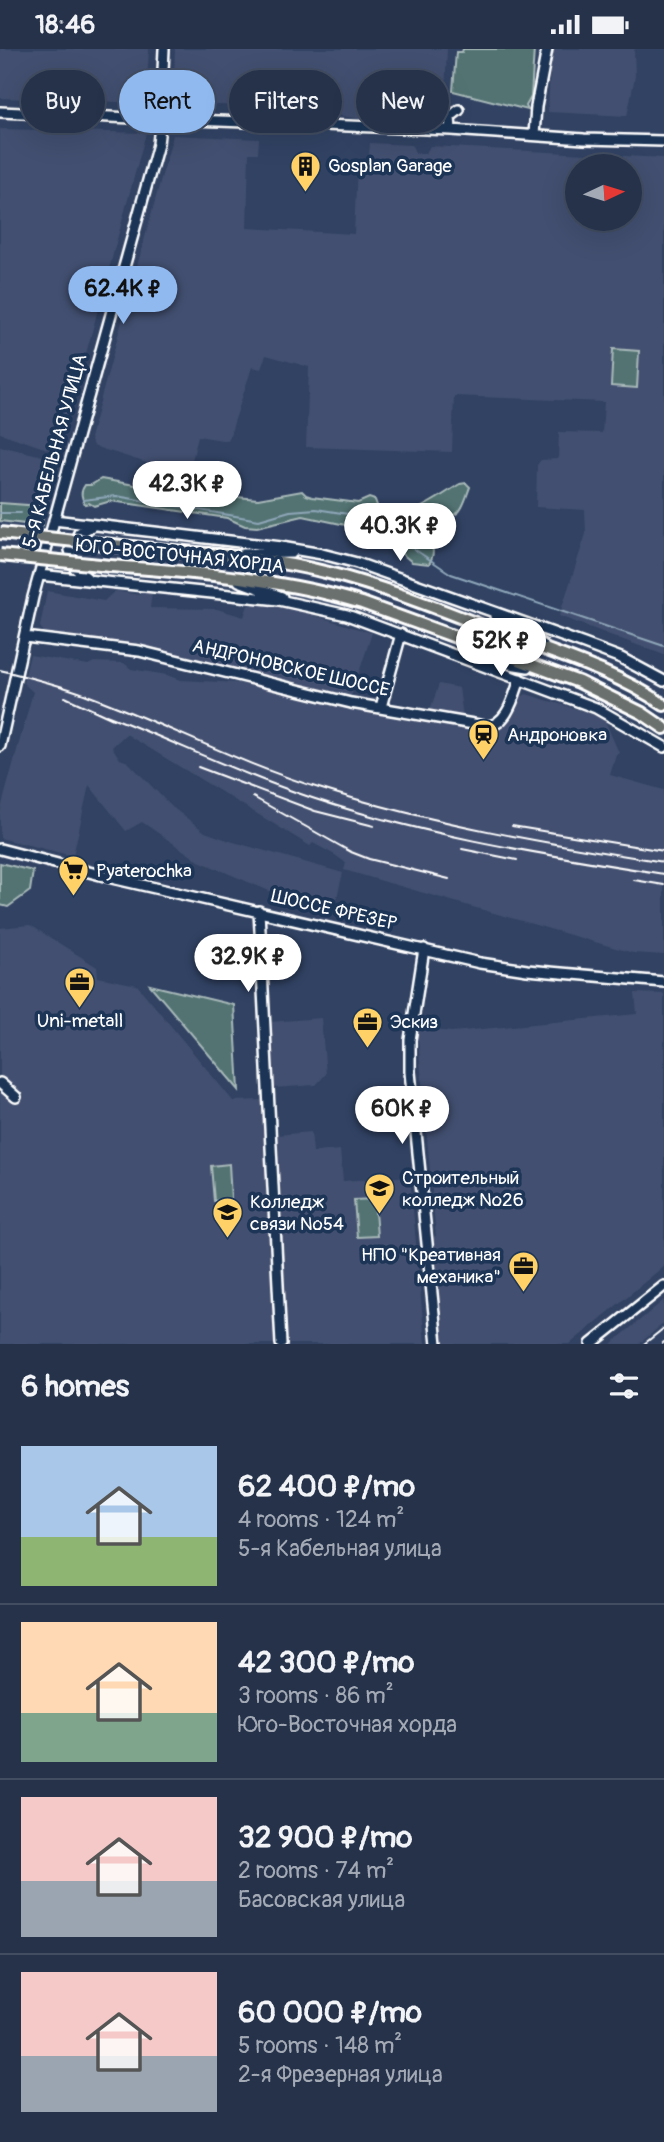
<!DOCTYPE html>
<meta charset="utf-8">
<style>
:root{--surface:#25324a;--page:#313e54;--text:#f1f3f6;--muted:#a3aab5;--line:#424d62;--accent:#90b9f0}
body{margin:0;font-family:Pangolin,sans-serif;background:var(--page);color:var(--text);height:100vh;display:flex;flex-direction:column;font-size:26px;white-space:nowrap}
*{box-sizing:border-box;margin:0}
p{font-size:23px;color:var(--muted)}
.icon{flex:none;width:38px;height:38px;fill:none;stroke:currentColor;stroke-width:2;stroke-linecap:round;stroke-linejoin:round}
.map{position:relative;height:1295px;overflow:hidden}
.panel{display:flex;flex-direction:column;background:var(--surface);flex:1}
.panel>*{flex:none}
.top-card{position:absolute;left:21px;top:21px;width:623px;height:63px;display:flex;gap:14px}
.needle{width:46px;rotate:86deg}
.tools{position:absolute;left:565px;top:105px;display:grid;gap:14px}
.tools a{display:grid;place-items:center;width:77px;height:77px;border-radius:50%;background:var(--surface);box-shadow:0 7px 28px #0002,0 0 0 2px var(--line);font-size:35px}
.price{position:absolute;translate:-50% -60px;padding:0 16px;border-radius:24px;background:#fff;color:#222;font-size:23px;line-height:46px;filter:drop-shadow(0 2px 4px #0008)}
.price::after{content:'';position:absolute;left:50%;top:42px;width:21px;height:16px;margin-left:-10px;background:inherit;clip-path:polygon(0 0,100% 0,50% 100%)}
.price.active{background:var(--accent);color:#111}
ul{padding:0;list-style:none}
li{display:flex;align-items:center;gap:21px;height:175px;padding:0 21px}
li+li{border-top:2px solid var(--line)}
li span{display:grid;place-items:center;flex:none;width:196px;height:140px;border-radius:0px;color:#555}
li>.icon{margin-inline-start:auto}
span .icon{width:84px;height:84px;fill:#fffc;stroke-width:1}
li b{font-size:30px}
h2{display:flex;justify-content:space-between;align-items:center;height:84px;padding:0 21px;font-size:30px}
.pill{padding:0 24px;border-radius:32px;background:var(--surface);box-shadow:0 7px 28px #0002,0 0 0 2px var(--line);font-size:24px;line-height:63px}
.pill.active{background:var(--accent);color:#111}
.status{display:flex;justify-content:space-between;align-items:center;height:49px;padding:0 35px;background:var(--surface);direction:ltr}
.status svg{height:19px;fill:currentColor}
.map>svg:first-child{display:block}
.built{fill:#434f6f;fill-rule:evenodd}
.green{fill:#537373;stroke:#a9b9b9;stroke-width:2}
.lines{fill:none;stroke-linecap:round;stroke-linejoin:round}
.stream{stroke:#8fa7b9;stroke-width:2}
.minor-casing{stroke:#fff;stroke-width:14}
.major-casing{stroke:#fff;stroke-width:16}
.minor{stroke:#1d3557;stroke-width:9}
.major{stroke:#6b706d;stroke-width:10}
.rail{stroke:#fff;stroke-width:2}
.major-bridge-casing{stroke:#fff;stroke-width:16;stroke-linecap:butt}
.major-bridge{stroke:#6b706d;stroke-width:10}
.labels{text-anchor:middle;dominant-baseline:central;stroke-width:7;stroke-linejoin:round;paint-order:stroke}
.poi-label{font-size:19px;fill:#fff;stroke:#1d3557;text-anchor:start}
.street-label{font-size:19px;fill:#fff;stroke:#1d3557}
</style>
<div class="status"><b>18:46</b><svg viewBox="0 0 49 12"><path d="M0 12V9h3v3zM5 12V6h3v6zM10 12V3h3v9zM15 12V0h3v12zM26 1h20v11H26zM47 4h2v5h-2z"/></svg></div>
<div class="map">
<svg width="664" height="1295" viewBox="0 0 664 1295">
<rect width="100%" height="100%" fill="#314263"/>
<filter id="ink" filterUnits="userSpaceOnUse"><feTurbulence type="fractalNoise" baseFrequency=".0143" numOctaves="2"/><feDisplacementMap in="SourceGraphic" scale="14" xChannelSelector="R" yChannelSelector="G"/><feConvolveMatrix kernelMatrix="1 2 1 2 8 2 1 2 1" color-interpolation-filters="sRGB"/></filter>
<g filter="url(#ink)">
<!-- built -->
<path class="built" d="M0 0H149L146 54 0 49Z
M175 0H447L445 47 444 51 427 62 366 60 365 71 289 58 177 55 173 54Z
M551 0H636L634 1 635 27 627 67 548 63Z
M0 80 146 84 59 404 0 384Z
M173 86 259 90 258 104H249L247 179 354 185 357 116H368L370 94 412 96 415 104H426L430 97 664 109V606L559 567 586 485 585 461 536 458 537 416 541 411 558 410 559 383 602 384 604 353 454 347 452 403 306 398 309 318 266 306 261 320 252 318 228 392 198 387 189 424 163 419 93 397 90 389ZM578 117H630V170H578Z
M0 397 43 407 41 413 52 417 41 457 0 454Z
M47 542 104 552 115 542 140 546 141 542 152 543 150 559 217 560 244 568 248 556H280L372 584 351 648 147 598 44 583 40 578Z
M30 606 88 616 94 613 124 614 131 620 167 626 180 631 260 635 352 660 394 667 403 666 487 681 501 680 507 674 519 649 526 645 597 666 606 674 619 704 616 706 610 726 664 741V906L633 904 344 821 346 814 335 806 313 794 310 797 126 685 112 698 120 710 128 713 172 758 205 783 230 792 343 824 333 864 281 847 199 812 142 773 126 782 89 736 73 807 0 789V763L33 643 23 634Z
M439 635 459 639 463 668 430 661Z
M30 876 97 918 98 928 137 936 233 1052 262 1051 277 1295H0V1043L12 1053 18 1046 0 1031V879Z
M635 944 664 945V1217L570 1295H444L433 1188 436 1187 417 979 452 983 637 965Z
M321 969 326 1025 316 1036 273 1039 270 973Z
M311 1083 313 1103 340 1101 343 1132 410 1127 425 1295H287L276 1086Z
M664 1251V1274L639 1295H611Z"/>
<!-- green -->
<path class="green" d="M463 0H534L531 48 526 57 528 61 453 42 456 3H462Z
M613 300 639 302 637 339 611 337Z
M101 430 214 450 226 447 258 450 302 442 306 446 312 448 358 454 369 449 375 451 379 462C404 477 439 447 460 435L466 434 470 438C467 445 462 467 452 466 448 466 445 463 441 464L423 477C427 491 439 498 429 515L412 513 374 482 303 467 257 478 245 477 227 469 111 452 94 457 89 454 85 455C81 447 80 443 85 436H91Z
M0 454 41 457 43 477 0 472Z
M0 814 33 822 30 842 8 858 0 856Z
M150 936 234 956 239 1041Z
M229 1115 231 1150 214 1152 211 1117Z
M374 1150 377 1187 357 1188 354 1151Z"/>
<g class="lines">
<!-- stream -->
<path class="stream" d="M83 451 116 447 259 471 290 462 316 460 348 465 386 481 451 525 664 597
M0 464H21"/>
<defs>
<path id="minor" d="M0 63 154 70 156 65 161 64
M161 64 164 65 167 70 451 81 584 90 664 92
M161 64 164 0
M451 81 450 68 459 61
M534 86 536 58 547 0
M54 471 281 498 322 505 357 514 584 595 621 609 664 632
M243 505 292 504
M39 526 279 551 347 566 596 659 664 698
M87 529 75 519 70 501 79 484 92 477
M239 532 282 548
M495 567 543 596
M25 588 139 602 351 654 485 677C507 678 514 647 520 630
M479 610 528 618
M381 658 401 585
M0 697 33 548 158 95 160 77
M0 800 116 830 480 914 527 921 664 933
M259 862 281 1295
M424 900 410 991V1023L437 1295
M0 1034 16 1048
M591 1295 664 1237"/>
<path id="major" d="M113 496C185 504 259 506 329 524 392 540 453 566 514 589 566 608 619 625 664 656
M110 517C195 524 280 529 362 554L579 633 642 664 664 679"/>
</defs>
<!-- minor casing -->
<use href="#minor" class="minor-casing"/>
<!-- major casing -->
<use href="#major" class="major-casing"/>
<!-- minor -->
<use href="#minor" class="minor"/>
<!-- major -->
<use href="#major" class="major"/>
<!-- rail -->
<path class="rail" d="M0 621C31 629 62 636 92 648 169 677 243 716 322 740 434 775 549 795 664 813
M65 648 113 670
M106 666C168 690 229 720 292 742 412 785 539 805 664 825
M198 718 315 762 374 777
M253 748 351 803 369 810 449 830
M512 777 664 802
M462 800 517 811
M634 831 664 836
M644 1295 664 1279
M662 1295 664 1293"/>
<defs>
<path id="major-bridge" d="M0 484 113 496
M0 506 110 517"/>
</defs>
<!-- major-bridge casing -->
<use href="#major-bridge" class="major-bridge-casing"/>
<!-- major-bridge -->
<use href="#major-bridge" class="major-bridge"/>
</g>
</g>
<!-- icons -->
<defs>
<symbol id="building-pin" viewBox="-11 -11 22 30"><path d="M0 17L-7.5 6A9.5 9.5 0 1 1 7.5 6Z" fill="#ffd166" stroke="#1d3557"/><path d="M-4-6H4V6H1V3H-1V6H-4ZM-2.5-4.3h1.7v1.8h-1.7ZM.8-4.3h1.7v1.8H.8ZM-2.5-1h1.7V.8h-1.7ZM.8-1h1.7V.8H.8Z" fill="#111"/></symbol>
<symbol id="station-pin" viewBox="-11 -11 22 30"><path d="M0 17L-7.5 6A9.5 9.5 0 1 1 7.5 6Z" fill="#ffd166" stroke="#1d3557"/><path d="M-3-6H3Q5-6 5-4V2Q5 4 3 4L4.5 6H3L1.5 4h-3L-3 6H-4.5L-3 4Q-5 4-5 2V-4Q-5-6-3-6ZM-3.5-4v3h7v-3ZM-3.5 1v1.5H-2V1ZM2 1v1.5H3.5V1Z" fill="#111"/></symbol>
<symbol id="supermarket-pin" viewBox="-11 -11 22 30"><path d="M0 17L-7.5 6A9.5 9.5 0 1 1 7.5 6Z" fill="#ffd166" stroke="#1d3557"/><path d="M-6-5.5h2.5l.6 2H6L4.5 2H-2.5L-4.4-4H-6ZM-1.5 3.2a1.3 1.3 0 1 0 .1 0ZM3 3.2a1.3 1.3 0 1 0 .1 0Z" fill="#111"/></symbol>
<symbol id="office-pin" viewBox="-11 -11 22 30"><path d="M0 17L-7.5 6A9.5 9.5 0 1 1 7.5 6Z" fill="#ffd166" stroke="#1d3557"/><path d="M-6-3h4V-5.5h4V-3h4V5H-6ZM-1-4.5V-3h2v-1.5ZM-6 0V1H6V0Z" fill="#111"/></symbol>
<symbol id="university-pin" viewBox="-11 -11 22 30"><path d="M0 17L-7.5 6A9.5 9.5 0 1 1 7.5 6Z" fill="#ffd166" stroke="#1d3557"/><path d="M0-5L7-2L0 1L-7-2ZM-4 1L0 2.5L4 1V4Q0 6-4 4Z" fill="#111"/></symbol>
</defs>
<g fill-rule="evenodd">
<use href="#building-pin" x="288" y="100" width="35" height="47"/>
<use href="#station-pin" x="466" y="668" width="35" height="47"/>
<use href="#supermarket-pin" x="56" y="804" width="35" height="47"/>
<use href="#office-pin" x="62" y="916" width="35" height="47"/>
<use href="#office-pin" x="350" y="956" width="35" height="47"/>
<use href="#university-pin" x="362" y="1122" width="35" height="47"/>
<use href="#university-pin" x="210" y="1146" width="35" height="47"/>
<use href="#office-pin" x="506" y="1200" width="35" height="47"/>
</g>
<g class="labels">
<!-- poi labels -->
<g class="poi-label">
<text x="328" y="117">Gosplan Garage</text>
<text x="507" y="686">Андроновка</text>
<text x="96" y="822">Pyaterochka</text>
<text x="80" y="972" text-anchor="middle">Uni-metall</text>
<text x="390" y="973">Эскиз</text>
<text x="402" y="1129">Строительный<tspan x="402" dy="22">колледж №26</tspan></text>
<text x="250" y="1153">Колледж<tspan x="250" dy="22">связи №54</tspan></text>
<text x="501" y="1206" text-anchor="end">НПО "Креативная<tspan x="501" dy="22">механика"</tspan></text>
</g>
<!-- street labels -->
<g class="street-label">
<text transform="translate(55 402) rotate(-75)">5-Я КАБЕЛЬНАЯ УЛИЦА</text>
<text transform="translate(180 507) rotate(6)">ЮГО-ВОСТОЧНАЯ ХОРДА</text>
<text transform="translate(291 619) rotate(13)">АНДРОНОВСКОЕ ШОССЕ</text>
<text transform="translate(334 861) rotate(13)">ШОССЕ ФРЕЗЕР</text>
</g>
</g>
</svg>
<div class="tools">
<a><svg class="needle" viewBox="-14 -14 28 28"><path d="M0-13l5 13h-10z" fill="#e53935"/><path d="M0 13l5-13h-10z" fill="#a3aab5"/></svg></a>
</div>
<b class="price active" style="left:123px;top:277px">62.4K ₽</b>
<b class="price" style="left:187px;top:472px">42.3K ₽</b>
<b class="price" style="left:400px;top:514px">40.3K ₽</b>
<b class="price" style="left:501px;top:629px">52K ₽</b>
<b class="price" style="left:248px;top:945px">32.9K ₽</b>
<b class="price" style="left:402px;top:1097px">60K ₽</b>
<div class="top-card">
<a class="pill">Buy</a>
<a class="pill active">Rent</a>
<a class="pill">Filters</a>
<a class="pill">New</a>
</div>
</div>
<section class="panel">
<h2>6 homes<svg class="icon" aria-label="filters" viewBox="0 0 24 24"><path d="M4 7h16M4 17h16"/><circle cx="9" cy="7" r="2"/><circle cx="15" cy="17" r="2"/></svg></h2>
<ul>
<li><span style="background:linear-gradient(#a9c7e8 65%,#8fb573 0)"><svg class="icon" aria-label="home" viewBox="0 0 24 24"><path d="M3 11l9-7 9 7M6 9v11h12V9"/></svg></span><div><b>62 400 ₽/mo</b><p>4 rooms · 124 m²</p><p>5-я Кабельная улица</p></div></li>
<li><span style="background:linear-gradient(#ffd9b3 65%,#7fa58c 0)"><svg class="icon" aria-label="home" viewBox="0 0 24 24"><path d="M3 11l9-7 9 7M6 9v11h12V9"/></svg></span><div><b>42 300 ₽/mo</b><p>3 rooms · 86 m²</p><p>Юго-Восточная хорда</p></div></li>
<li><span style="background:linear-gradient(#f6c9c9 60%,#9aa5b1 0)"><svg class="icon" aria-label="home" viewBox="0 0 24 24"><path d="M3 11l9-7 9 7M6 9v11h12V9"/></svg></span><div><b>32 900 ₽/mo</b><p>2 rooms · 74 m²</p><p>Басовская улица</p></div></li>
<li><span style="background:linear-gradient(#f6c9c9 60%,#9aa5b1 0)"><svg class="icon" aria-label="home" viewBox="0 0 24 24"><path d="M3 11l9-7 9 7M6 9v11h12V9"/></svg></span><div><b>60 000 ₽/mo</b><p>5 rooms · 148 m²</p><p>2-я Фрезерная улица</p></div></li>
</ul>
</section>
